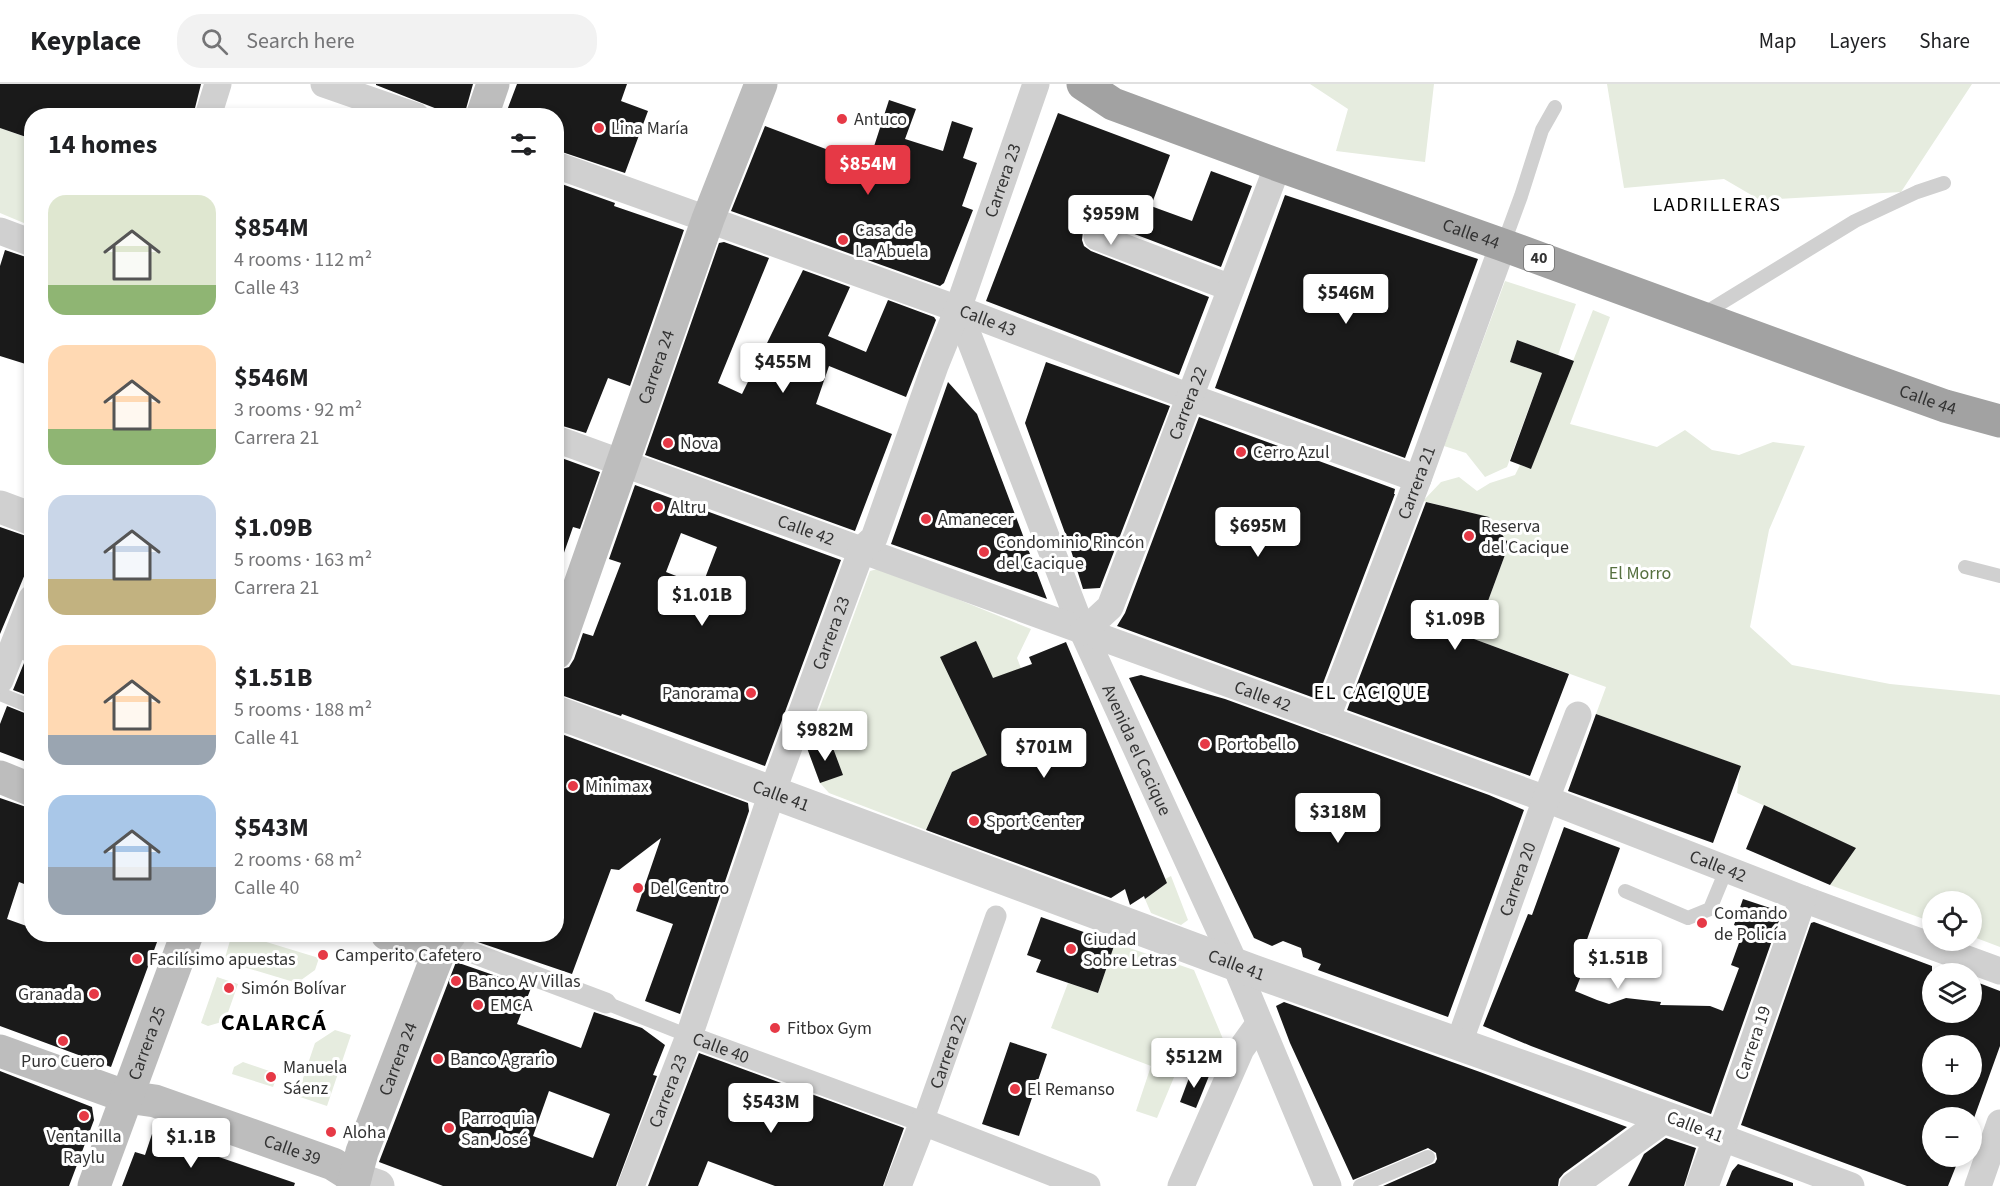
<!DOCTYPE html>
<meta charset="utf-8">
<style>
:root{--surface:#fff;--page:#f2f2f2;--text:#202124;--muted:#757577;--line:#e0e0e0;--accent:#e63946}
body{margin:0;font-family:"Source Sans 3",sans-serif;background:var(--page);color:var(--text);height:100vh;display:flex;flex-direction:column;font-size:22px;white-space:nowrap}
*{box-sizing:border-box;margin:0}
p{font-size:20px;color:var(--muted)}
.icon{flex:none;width:33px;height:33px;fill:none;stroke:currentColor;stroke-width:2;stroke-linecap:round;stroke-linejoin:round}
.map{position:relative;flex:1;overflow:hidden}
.side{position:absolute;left:24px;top:24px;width:540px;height:834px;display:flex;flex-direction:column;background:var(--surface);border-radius:24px;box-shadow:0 3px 9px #0003}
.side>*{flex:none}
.tools{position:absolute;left:1922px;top:807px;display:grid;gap:12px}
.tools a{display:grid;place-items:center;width:60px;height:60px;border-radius:50%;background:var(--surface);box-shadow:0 3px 9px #0003;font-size:30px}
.price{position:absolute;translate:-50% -51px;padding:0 14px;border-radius:6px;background:#fff;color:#222;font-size:20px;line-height:39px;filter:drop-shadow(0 2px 3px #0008)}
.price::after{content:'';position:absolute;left:50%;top:36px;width:18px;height:14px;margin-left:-9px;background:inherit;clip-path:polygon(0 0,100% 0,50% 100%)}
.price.selected{background:var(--accent);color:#fff}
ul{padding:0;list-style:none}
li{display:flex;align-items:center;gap:18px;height:150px;padding:0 24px}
li span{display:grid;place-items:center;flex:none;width:168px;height:120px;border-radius:18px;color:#555}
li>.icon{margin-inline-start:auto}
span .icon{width:72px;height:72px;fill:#fffc;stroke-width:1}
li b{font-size:26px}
h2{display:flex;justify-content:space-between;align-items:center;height:72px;padding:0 24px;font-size:26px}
header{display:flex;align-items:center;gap:36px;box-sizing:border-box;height:84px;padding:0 30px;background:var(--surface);border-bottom:2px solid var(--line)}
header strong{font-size:28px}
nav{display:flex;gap:33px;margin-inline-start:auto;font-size:21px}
.search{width:420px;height:54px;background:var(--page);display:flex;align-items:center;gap:15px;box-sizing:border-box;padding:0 21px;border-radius:24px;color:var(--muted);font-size:22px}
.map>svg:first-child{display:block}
.green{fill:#e6ecdf}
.building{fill:#1a1a1a;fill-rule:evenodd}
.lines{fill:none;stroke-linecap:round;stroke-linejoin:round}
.service{stroke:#d0d0d0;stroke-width:14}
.pedestrian{stroke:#d0d0d0;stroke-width:21}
.minor{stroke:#d0d0d0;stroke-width:27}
.tertiary{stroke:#d0d0d0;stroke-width:33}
.secondary{stroke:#bdbdbd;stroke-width:33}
.trunk{stroke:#a2a2a2;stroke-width:33}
.poi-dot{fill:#e63946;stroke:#fff;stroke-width:2}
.labels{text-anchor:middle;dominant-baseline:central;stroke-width:6;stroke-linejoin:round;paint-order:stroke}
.shield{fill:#fff;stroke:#707070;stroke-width:1.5}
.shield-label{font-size:16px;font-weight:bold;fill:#333}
.poi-label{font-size:18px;fill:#333;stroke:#fff;text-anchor:start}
.street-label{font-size:18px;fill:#333;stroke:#fff}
.park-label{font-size:18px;fill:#56703f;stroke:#fff}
.neighbourhood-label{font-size:20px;letter-spacing:1.5px;fill:#000;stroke:#fff}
.district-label{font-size:24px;font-weight:bold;letter-spacing:1.5px;fill:#000;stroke:#fff}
</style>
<header>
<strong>Keyplace</strong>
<div class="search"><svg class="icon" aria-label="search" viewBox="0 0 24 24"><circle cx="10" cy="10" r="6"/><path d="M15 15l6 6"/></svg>Search here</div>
<nav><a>Map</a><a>Layers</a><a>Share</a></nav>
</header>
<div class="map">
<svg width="2000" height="1102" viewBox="0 0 2000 1102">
<rect width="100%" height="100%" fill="#fff"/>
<!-- green -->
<path class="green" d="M1246 0H1434L1425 78 1336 67 1348 25 1310 0Z
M1607 0H1972L1901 108 1760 116 1724 95 1624 104Z
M0 44 31 55V142L0 129Z
M1505 197 1576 220 1558 271 1517 256 1510 278 1542 289 1507 383 1485 393 1466 369 1444 362Z
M1593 226 1610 233 1570 340 1657 363 1685 346 1712 366 1739 371 1773 358 1805 362 1769 446 1750 543 1792 581 1890 600 2000 611V863L1971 852V818H1932V838L1830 801 1855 764 1737 709 1740 682 1596 630 1606 603 1474 555 1509 460 1488 433 1423 417 1441 398 1459 393 1477 407 1490 399 1515 391 1520 381 1531 384Z
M881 484 1031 545 1017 574 1034 617 992 669 952 688 926 746 829 709 820 699 807 664 810 650 870 487Z
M1171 792 1188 836 1181 841 1151 829 1145 815 1167 799 1165 795Z
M232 850 243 851 319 874 315 886 297 899 224 877Z
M1115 859 1194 886 1223 955 1209 992 1193 986 1191 991 1177 986 1157 1034 1136 1027 1151 982 1051 944 1068 899 1098 909Z
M217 893 238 900 225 937 208 942 201 939Z
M335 946 351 951 327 1022 297 1012 315 959Z
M243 978 278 990 273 1003 232 990 234 983Z"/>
<!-- building -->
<path class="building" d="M0 0H201L193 32H32V55L0 44Z
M376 0H473L464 32H455L376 1Z
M517 0H627L621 17 648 27 625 89 556 66V32H506L507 29H506Z
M889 16 916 25 905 55 943 67 952 37 973 44 963 74 977 79 962 122 973 126 944 199 940 202 731 127 765 42 868 81Z
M1058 29 1170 71 1151 122 1159 125 1192 137 1211 87 1252 102 1221 183 1103 138H1094L1087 141 1083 147 1082 156 1084 162 1091 167 1209 213 1179 291 986 217Z
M556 98 615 119 614 122 684 146 630 302 608 294 586 349 556 340Z
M1285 111 1478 175 1405 374 1215 304Z
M724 158 769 174 718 299 742 310 803 186 850 203 828 252 866 268 888 216 934 233 936 236 906 313 829 282 816 320 892 350 855 447 645 371 719 159Z
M5 166 32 175V282L0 272V182Z
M1517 256 1574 277 1531 385 1510 377 1542 289 1510 278Z
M1046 278 1170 322 1100 504 1083 505 1069 460 1025 339Z
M948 298 977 330 1047 515 891 460Z
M1199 333 1395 405 1394 410H1395L1317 615 1117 542 1125 529Z
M556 372 600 388 580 445 573 443 559 483 556 482Z
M635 401 841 476 765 682 622 630 621 632 558 610 563 595 556 593V587L569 583 574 575 583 549 593 552 621 479 609 475ZM681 449 717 463 702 502 666 488Z
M1426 418 1489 433 1509 460 1474 555 1569 590 1530 692 1347 626Z
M0 443 29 453 32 461V471L25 490 0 550Z
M976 557 993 594 1032 580 1029 573 1066 558 1167 799 1145 815 1144 812 1130 821 1125 805 1111 814 926 746 952 688 987 671 940 573Z
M24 579 32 581V613L13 606Z
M1141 591 1225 615 1489 711 1524 726 1448 933 1318 886 1321 880 1303 873 1301 864 1283 857 1272 862 1254 854 1129 594Z
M7 622 32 632V680L0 668V640Z
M1596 630 1741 682 1713 759 1568 707Z
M556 648 748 719 749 727 680 930 645 917 673 840 636 827 661 754 619 786 611 785 572 890 469 855 471 850H556Z
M830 656 843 691 820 699 807 664Z
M0 714 32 725V803L19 798 7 835 32 844V850H51L71 857 73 850H160L111 983 0 942Z
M1764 721 1856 764 1830 801 1746 765Z
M1564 743 1620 764 1585 861 1592 864 1575 907 1597 916 1609 920 1626 914 1661 918 1660 921 1710 922 1723 927 1739 884 1731 881 1744 845 1734 841 1743 815 1782 828 1711 1030 1531 962 1483 942 1528 830 1532 831Z
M1041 833 1115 859 1098 909 1036 888 1041 876 1027 871Z
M1814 838 1932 882V928H1971V896L2000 907V962L1974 1034H1932V1072H1960L1948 1102H1907L1741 1041 1811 839ZM1932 962H1971V1000H1932Z
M456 878 531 904 517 940 581 964 594 928 642 944 665 961 653 991 657 992 616 1102H443L379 1078ZM549 1007 610 1030 593 1074 533 1052Z
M1284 918 1480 988 1627 1043 1564 1089 1559 1095 1558 1102H1383L1435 1079 1437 1075 1436 1069 1428 1064 1353 1096 1290 959 1276 922Z
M1010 958 1047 970 1019 1052 982 1040Z
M699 969 904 1044 883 1102H775L708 1077 698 1102H648Z
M1192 986 1209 992 1196 1024 1180 1018Z
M0 987 92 1023 94 1036 69 1102H0Z
M152 1050 295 1099 294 1102H122L135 1068 145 1071Z
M1666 1054 1696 1064 1684 1102H1628L1644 1070Z
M1738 1080 1793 1099V1102H1726L1732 1087Z"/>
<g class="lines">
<!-- service -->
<path class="service" d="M1503 161 1521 112 1542 46 1555 23
M1700 232 1855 137 1917 108 1944 99
M1965 483 2000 492
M12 565 32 572
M0 610 32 623
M1625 807 1688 834 1710 825 1727 784
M606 919 689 952
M1360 1102 1428 1073"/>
<!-- pedestrian -->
<g class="pedestrian">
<path d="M442 861 470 868 606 919"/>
<path id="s1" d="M689 952 923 1038 996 832"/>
</g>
<!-- minor -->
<g class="minor">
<path d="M324 0 416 32"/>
<path d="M208 32 218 0"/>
<path id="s2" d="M556 81 958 225 1190 313 1418 395"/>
<path d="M0 147 32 159"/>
<path d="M1097 153 1231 204"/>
<path id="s3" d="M958 225 1083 548 1235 880 1328 1102"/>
<path id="s4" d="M556 355 1546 715 1803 815 2000 887"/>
<path id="s5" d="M1083 548 1110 523 1278 81"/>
<path d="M0 596 32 514"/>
<path id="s6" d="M1326 636 1418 395 1503 161"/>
<path d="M1803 815 1720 1053 1851 1102"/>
<path id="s7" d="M1459 959 1546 715 1578 631"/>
<path id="s8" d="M631 1102 689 952 772 709 862 465 874 454 935 282 958 225 1036 0"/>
<path d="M898 1102 923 1038 1087 1102"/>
<path d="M1181 1102 1241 965 1259 940"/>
<path d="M1573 1102 1668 1033"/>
<path d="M1978 1102 2000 1039"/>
</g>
<!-- tertiary -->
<g class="tertiary">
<path d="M0 423 32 435"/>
<path id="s9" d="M556 628 1253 887 1720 1053 1702 1102"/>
<path d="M355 1094 378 1102"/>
</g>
<!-- secondary -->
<g class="secondary">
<path d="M482 32 493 0"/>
<path id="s10" d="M556 569 708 135 761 0"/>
<path d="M0 693 32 706"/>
<path d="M387 850 418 862 442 861"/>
<path id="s11" d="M0 967 127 1013 155 1017 333 1080 355 1094"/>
<path id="s12" d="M94 1102 187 850"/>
<path id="s13" d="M353 1102 362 1068 432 886 442 861 450 850"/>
</g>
<!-- trunk -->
<path class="trunk" id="s14" d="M1083 0 1113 20 1278 81 1503 161 1850 288 1945 322 2000 337"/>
</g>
<!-- markers -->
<g class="poi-dot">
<circle cx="842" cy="35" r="6"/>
<circle cx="599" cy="44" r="6"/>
<circle cx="843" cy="156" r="6"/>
<circle cx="668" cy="359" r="6"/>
<circle cx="1241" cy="368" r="6"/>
<circle cx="658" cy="423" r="6"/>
<circle cx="926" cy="435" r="6"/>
<circle cx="1469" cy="452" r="6"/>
<circle cx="984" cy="468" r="6"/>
<circle cx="751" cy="609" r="6"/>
<circle cx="1205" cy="660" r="6"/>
<circle cx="573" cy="702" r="6"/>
<circle cx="974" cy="737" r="6"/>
<circle cx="638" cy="804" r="6"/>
<circle cx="1702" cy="839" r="6"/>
<circle cx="1071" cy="865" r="6"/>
<circle cx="323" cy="871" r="6"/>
<circle cx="137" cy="875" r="6"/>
<circle cx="456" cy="897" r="6"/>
<circle cx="229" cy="904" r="6"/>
<circle cx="94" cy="910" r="6"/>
<circle cx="478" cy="921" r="6"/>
<circle cx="775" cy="944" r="6"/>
<circle cx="63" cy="957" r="6"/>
<circle cx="438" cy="975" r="6"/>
<circle cx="271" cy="993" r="6"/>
<circle cx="1015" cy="1005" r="6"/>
<circle cx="84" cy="1032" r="6"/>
<circle cx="449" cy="1044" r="6"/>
<circle cx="331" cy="1048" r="6"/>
</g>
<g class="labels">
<!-- shield labels -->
<rect class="shield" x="1524" y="161" width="30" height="26" rx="4.5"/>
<g class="shield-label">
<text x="1539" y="174">40</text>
</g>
<!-- poi labels -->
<g class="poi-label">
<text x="854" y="35">Antuco</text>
<text x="611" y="44">Lina María</text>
<text x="855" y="146">Casa de<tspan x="855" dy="21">La Abuela</tspan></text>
<text x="680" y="359">Nova</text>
<text x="1253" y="368">Cerro Azul</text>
<text x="670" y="423">Altru</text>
<text x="938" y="435">Amanecer</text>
<text x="1481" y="442">Reserva<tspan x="1481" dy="21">del Cacique</tspan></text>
<text x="996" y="458">Condominio Rincón<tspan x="996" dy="21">del Cacique</tspan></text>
<text x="739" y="609" text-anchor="end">Panorama</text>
<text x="1217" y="660">Portobello</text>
<text x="585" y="702">Minimax</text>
<text x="986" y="737">Sport Center</text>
<text x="650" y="804">Del Centro</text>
<text x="1714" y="829">Comando<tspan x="1714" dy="21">de Policía</tspan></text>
<text x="1083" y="855">Ciudad<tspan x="1083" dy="21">Sobre Letras</tspan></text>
<text x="335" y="871">Camperito Cafetero</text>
<text x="149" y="875">Facilísimo apuestas</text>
<text x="468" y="897">Banco AV Villas</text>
<text x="241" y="904">Simón Bolívar</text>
<text x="82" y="910" text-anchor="end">Granada</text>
<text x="490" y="921">EMCA</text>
<text x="787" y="944">Fitbox Gym</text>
<text x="450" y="975">Banco Agrario</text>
<text x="63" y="977" text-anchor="middle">Puro Cuero</text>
<text x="283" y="983">Manuela<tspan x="283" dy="21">Sáenz</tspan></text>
<text x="1027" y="1005">El Remanso</text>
<text x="461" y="1034">Parroquia<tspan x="461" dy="21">San José</tspan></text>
<text x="343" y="1048">Aloha</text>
<text x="84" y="1052" text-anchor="middle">Ventanilla<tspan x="84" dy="21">Raylu</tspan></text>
</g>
<!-- street labels -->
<g class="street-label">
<text stroke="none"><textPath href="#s8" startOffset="1074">Carrera 23</textPath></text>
<text stroke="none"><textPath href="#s14" startOffset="417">Calle 44</textPath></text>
<text stroke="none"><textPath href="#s2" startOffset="459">Calle 43</textPath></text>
<text stroke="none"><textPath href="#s10" startOffset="303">Carrera 24</textPath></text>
<text stroke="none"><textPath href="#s14" startOffset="903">Calle 44</textPath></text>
<text stroke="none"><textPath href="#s5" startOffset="255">Carrera 22</textPath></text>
<text stroke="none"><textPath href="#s6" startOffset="254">Carrera 21</textPath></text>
<text stroke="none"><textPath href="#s4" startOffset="266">Calle 42</textPath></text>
<text stroke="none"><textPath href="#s8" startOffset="588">Carrera 23</textPath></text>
<text stroke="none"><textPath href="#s4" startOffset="752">Calle 42</textPath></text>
<text stroke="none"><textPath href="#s3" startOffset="476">Avenida el Cacique</textPath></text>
<text stroke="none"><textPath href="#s9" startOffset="240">Calle 41</textPath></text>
<text stroke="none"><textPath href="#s4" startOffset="1238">Calle 42</textPath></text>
<text stroke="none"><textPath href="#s7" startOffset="174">Carrera 20</textPath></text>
<text stroke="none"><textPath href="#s9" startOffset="726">Calle 41</textPath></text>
<text stroke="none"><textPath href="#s12" startOffset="152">Carrera 25</textPath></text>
<text transform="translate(1753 959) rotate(-71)">Carrera 19</text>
<text stroke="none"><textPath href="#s1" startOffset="34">Calle 40</textPath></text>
<text stroke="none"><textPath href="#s1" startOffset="324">Carrera 22</textPath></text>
<text stroke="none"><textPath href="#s13" startOffset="135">Carrera 24</textPath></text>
<text stroke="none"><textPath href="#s8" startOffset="102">Carrera 23</textPath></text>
<text transform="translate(1695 1043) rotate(21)">Calle 41</text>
<text stroke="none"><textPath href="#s11" startOffset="309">Calle 39</textPath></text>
</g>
<!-- park labels -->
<g class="park-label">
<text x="1640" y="489">El Morro</text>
</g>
<!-- neighbourhood labels -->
<g class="neighbourhood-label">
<text x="1717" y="121">LADRILLERAS</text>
<text x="1371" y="609">EL CACIQUE</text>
</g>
<!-- district labels -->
<g class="district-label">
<text x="274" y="938">CALARCÁ</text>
</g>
</g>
</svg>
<div class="tools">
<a><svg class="icon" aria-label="locate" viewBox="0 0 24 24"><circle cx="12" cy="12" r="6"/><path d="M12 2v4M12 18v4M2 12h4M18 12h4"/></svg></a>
<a><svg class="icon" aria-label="layers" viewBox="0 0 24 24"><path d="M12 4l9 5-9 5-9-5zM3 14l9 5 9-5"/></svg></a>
<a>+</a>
<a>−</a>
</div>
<b class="price selected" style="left:868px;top:112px">$854M</b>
<b class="price" style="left:1111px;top:162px">$959M</b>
<b class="price" style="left:1346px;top:241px">$546M</b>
<b class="price" style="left:783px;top:310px">$455M</b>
<b class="price" style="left:1258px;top:474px">$695M</b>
<b class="price" style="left:702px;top:543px">$1.01B</b>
<b class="price" style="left:1455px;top:567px">$1.09B</b>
<b class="price" style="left:825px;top:678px">$982M</b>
<b class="price" style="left:1044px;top:695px">$701M</b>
<b class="price" style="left:1338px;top:760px">$318M</b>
<b class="price" style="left:1618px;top:906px">$1.51B</b>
<b class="price" style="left:1194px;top:1005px">$512M</b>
<b class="price" style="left:771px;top:1050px">$543M</b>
<b class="price" style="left:191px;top:1085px">$1.1B</b>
<section class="side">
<h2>14 homes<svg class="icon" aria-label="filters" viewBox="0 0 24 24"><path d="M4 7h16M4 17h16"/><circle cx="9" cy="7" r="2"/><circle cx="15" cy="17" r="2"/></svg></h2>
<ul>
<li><span style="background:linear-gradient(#dfe7d0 75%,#8fb573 0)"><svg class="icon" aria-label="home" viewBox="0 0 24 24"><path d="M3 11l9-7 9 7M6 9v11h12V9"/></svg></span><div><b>$854M</b><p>4 rooms · 112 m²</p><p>Calle 43</p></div></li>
<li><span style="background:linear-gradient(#ffd9b3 70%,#8fb573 0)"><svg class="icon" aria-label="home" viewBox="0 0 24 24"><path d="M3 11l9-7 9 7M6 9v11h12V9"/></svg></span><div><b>$546M</b><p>3 rooms · 92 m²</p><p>Carrera 21</p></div></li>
<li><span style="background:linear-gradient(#c9d6e8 70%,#c2b280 0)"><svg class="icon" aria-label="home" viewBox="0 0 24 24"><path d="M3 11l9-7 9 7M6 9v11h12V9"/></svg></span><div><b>$1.09B</b><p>5 rooms · 163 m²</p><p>Carrera 21</p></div></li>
<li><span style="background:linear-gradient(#ffd9b3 75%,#9aa5b1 0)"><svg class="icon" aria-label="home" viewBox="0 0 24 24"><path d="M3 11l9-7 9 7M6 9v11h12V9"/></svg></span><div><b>$1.51B</b><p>5 rooms · 188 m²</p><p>Calle 41</p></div></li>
<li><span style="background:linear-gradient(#a9c7e8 60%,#9aa5b1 0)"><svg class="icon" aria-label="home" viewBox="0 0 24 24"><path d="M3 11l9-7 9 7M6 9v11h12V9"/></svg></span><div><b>$543M</b><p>2 rooms · 68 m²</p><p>Calle 40</p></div></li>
</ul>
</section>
</div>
